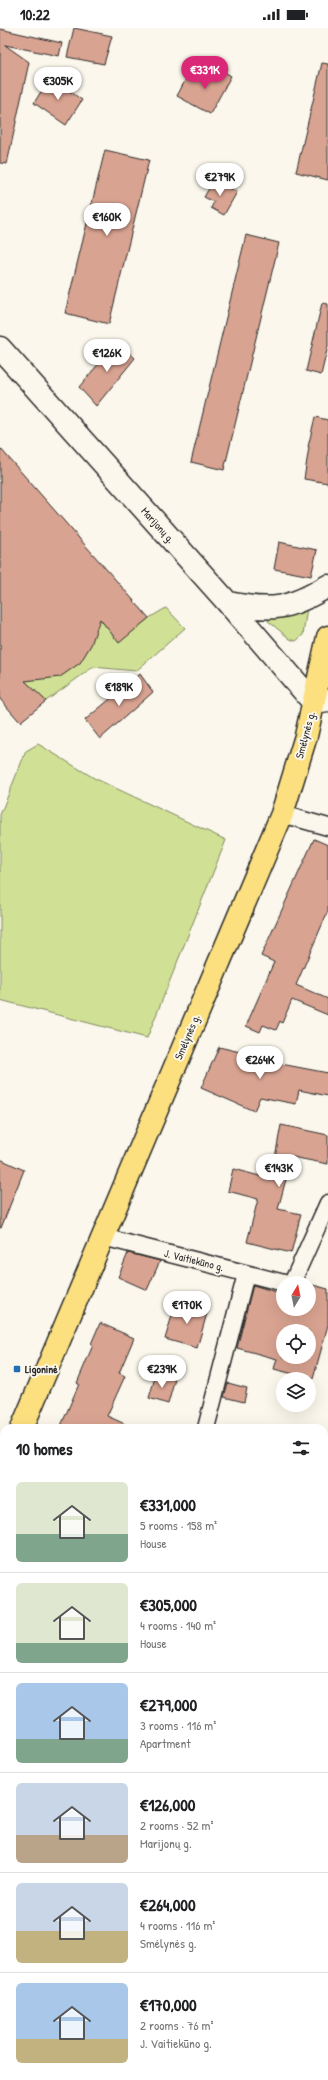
<!DOCTYPE html>
<meta charset="utf-8">
<style>
:root{--surface:#fff;--page:#f2f2f2;--text:#202124;--muted:#757577;--line:#e0e0e0;--accent:#db2777}
body{margin:0;font-family:"Patrick Hand",sans-serif;background:var(--page);color:var(--text);height:100vh;display:flex;flex-direction:column;font-size:15px;white-space:nowrap}
*{box-sizing:border-box;margin:0}
p{font-size:13px;color:var(--muted)}
.icon{flex:none;width:22px;height:22px;fill:none;stroke:currentColor;stroke-width:2;stroke-linecap:round;stroke-linejoin:round}
.map{position:relative;flex:1;overflow:hidden}
.side{position:absolute;left:0px;top:1396px;width:328px;height:656px;display:flex;flex-direction:column;background:var(--surface);border-radius:12px 12px 0 0;box-shadow:0 4px 16px #0002}
.side>*{flex:none}
.needle{width:26px;rotate:10deg}
.tools{position:absolute;left:276px;top:1248px;display:grid;gap:8px}
.tools a{display:grid;place-items:center;width:40px;height:40px;border-radius:50%;background:var(--surface);box-shadow:0 4px 16px #0002;font-size:20px}
.price{position:absolute;translate:-50% -34px;padding:0 9px;border-radius:14px;background:#fff;color:#222;font-size:13px;line-height:26px;filter:drop-shadow(0 1px 2px #0008)}
.price::after{content:'';position:absolute;left:50%;top:24px;width:12px;height:9px;margin-left:-6px;background:inherit;clip-path:polygon(0 0,100% 0,50% 100%)}
.price.selected{background:var(--accent);color:#fff}
ul{padding:0;list-style:none}
li{display:flex;align-items:center;gap:12px;height:100px;padding:0 16px}
li+li{border-top:1px solid var(--line)}
li span{display:grid;place-items:center;flex:none;width:112px;height:80px;border-radius:6px;color:#555}
li>.icon{margin-inline-start:auto}
span .icon{width:48px;height:48px;fill:#fffc;stroke-width:1}
li b{font-size:17px}
h2{display:flex;justify-content:space-between;align-items:center;height:48px;padding:0 16px;font-size:17px}
.status{display:flex;justify-content:space-between;align-items:center;height:28px;padding:0 20px;background:var(--surface);direction:ltr}
.status svg{height:11px;fill:currentColor}
.map>svg:first-child{display:block}
.green{fill:#d0e195;stroke:#7e8660}
.building{fill:#d9a391;stroke:#2b2b2b;fill-rule:evenodd}
.lines{fill:none;stroke-linecap:round;stroke-linejoin:round}
.street-casing{stroke:#2b2b2b;stroke-width:19}
.secondary-casing{stroke:#2b2b2b;stroke-width:25}
.highway-casing{stroke:#2b2b2b;stroke-width:25}
.street{stroke:#fbf7ec;stroke-width:16}
.secondary{stroke:#fbf7ec;stroke-width:22}
.highway{stroke:#fce080;stroke-width:22}
.poi-dot{fill:#1f6fb2;stroke:#fbf7ec;stroke-width:1.5}
.labels{text-anchor:middle;dominant-baseline:central;stroke-width:4;stroke-linejoin:round;paint-order:stroke}
.street-label{font-size:11px;fill:#2b2b2b;stroke:#fbf7ec}
.poi-label{font-size:11px;font-weight:bold;fill:#2b2b2b;stroke:#fbf7ec;text-anchor:start}
</style>
<div class="status"><b>10:22</b><svg viewBox="0 0 49 12"><path d="M0 12V9h3v3zM5 12V6h3v6zM10 12V3h3v9zM15 12V0h3v12zM26 1h20v11H26zM47 4h2v5h-2z"/></svg></div>
<div class="map">
<svg width="328" height="2052" viewBox="0 0 328 2052">
<rect width="100%" height="100%" fill="#fbf7ec"/>
<filter id="ink" filterUnits="userSpaceOnUse"><feTurbulence type="fractalNoise" baseFrequency=".025" numOctaves="2"/><feDisplacementMap in="SourceGraphic" scale="8" xChannelSelector="R" yChannelSelector="G"/><feConvolveMatrix kernelMatrix="1 2 1 2 8 2 1 2 1" color-interpolation-filters="sRGB"/></filter>
<g filter="url(#ink)">
<!-- green -->
<path class="green" d="M307 579 303 607 296 613 290 611 268 593V589Z
M166 580 185 600 136 643 93 639 46 673 25 653 100 591 119 614 149 590Z
M38 716 94 750 226 812 147 1010 0 972V787L26 723Z
M328 1410V1676L324 1675V1433Z"/>
<!-- building -->
<path class="building" d="M74 0 112 8 104 36 67 29Z
M0 1 62 15 59 28 5 17 29 34 7 136 0 135Z
M322 35 328 36V152L296 144Z
M215 38 231 48 210 86 177 68 189 45 206 54Z
M50 49 82 72 66 97 34 75Z
M105 122 149 132 109 296 65 285Z
M214 152 237 164 224 187 211 180 214 174 204 169Z
M246 207 279 215 224 442 191 434Z
M322 275 328 276V318L321 347 306 343Z
M117 314 135 330 96 378 79 359Z
M315 389 328 392V455L304 451 309 419H308Z
M0 420 149 590 119 615 100 591 91 617 80 635 60 649 25 653 46 673 20 694 0 671Z
M279 514 317 522 311 548 274 541Z
M140 646 153 664 100 711 85 692Z
M314 811 328 817V883L296 957 328 971V987L292 972 282 995 280 993 276 1002 263 997 260 1004 246 998 274 934 261 928Z
M219 1019 257 1028 255 1031 328 1045V1068L299 1062 296 1076 260 1069 254 1083 201 1060Z
M281 1097 328 1107V1136L292 1129 278 1181 301 1186 291 1225 247 1214 258 1171 228 1163 233 1141 271 1151Z
M0 1131 24 1142 1 1200H0Z
M128 1225 160 1233 147 1262 118 1249Z
M309 1256 328 1261V1297L313 1351 274 1341 277 1331 237 1320 253 1257 283 1266V1281H309ZM283 1303H309V1329H283Z
M176 1274 208 1282 197 1320 165 1311Z
M100 1295 134 1310 119 1345 125 1348 107 1388 134 1400H60L79 1356 77 1355 93 1317 91 1316Z
M156 1346 175 1351 168 1376 149 1370Z
M228 1355 247 1360 244 1374 224 1369Z"/>
<g class="lines">
<defs>
<path id="street" d="M282 786 328 799
M103 1209 284 1255
M292 1255 328 1175
M206 1400 246 1246
M0 1702 4 1704
M0 1979 4 1981
M154 2048 163 2052"/>
<path id="secondary" d="M0 320 228 575 314 675 328 673
M228 575C272 584 290 581 328 558"/>
<path id="highway" d="M22 1400 282 786 306 708 328 609
M0 1453 4 1444"/>
</defs>
<!-- street casing -->
<use href="#street" class="street-casing"/>
<!-- secondary casing -->
<use href="#secondary" class="secondary-casing"/>
<!-- highway casing -->
<use href="#highway" class="highway-casing"/>
<!-- street -->
<use href="#street" class="street"/>
<!-- secondary -->
<use href="#secondary" class="secondary"/>
<!-- highway -->
<use href="#highway" class="highway"/>
</g>
</g>
<!-- markers -->
<rect class="poi-dot" x="13" y="1337" width="8" height="8" rx="2"/>
<g class="labels">
<!-- street labels -->
<g class="street-label">
<text transform="translate(158 497) rotate(48)">Marijonų g.</text>
<text transform="translate(305 707) rotate(-75)">Smėlynės g.</text>
<text transform="translate(187 1009) rotate(-67)">Smėlynės g.</text>
<text transform="translate(194 1232) rotate(14)">J. Vaitiekūno g.</text>
</g>
<!-- poi labels -->
<g class="poi-label">
<text x="25" y="1341">Ligoninė</text>
</g>
</g>
</svg>
<div class="tools">
<a><svg class="needle" viewBox="-14 -14 28 28"><path d="M0-13l5 13h-10z" fill="#e53935"/><path d="M0 13l5-13h-10z" fill="#757577"/></svg></a>
<a><svg class="icon" aria-label="locate" viewBox="0 0 24 24"><circle cx="12" cy="12" r="6"/><path d="M12 2v4M12 18v4M2 12h4M18 12h4"/></svg></a>
<a><svg class="icon" aria-label="layers" viewBox="0 0 24 24"><path d="M12 4l9 5-9 5-9-5zM3 14l9 5 9-5"/></svg></a>
</div>
<b class="price selected" style="left:205px;top:62px">€331K</b>
<b class="price" style="left:58px;top:73px">€305K</b>
<b class="price" style="left:220px;top:169px">€279K</b>
<b class="price" style="left:107px;top:209px">€160K</b>
<b class="price" style="left:107px;top:345px">€126K</b>
<b class="price" style="left:119px;top:679px">€189K</b>
<b class="price" style="left:260px;top:1052px">€264K</b>
<b class="price" style="left:279px;top:1160px">€143K</b>
<b class="price" style="left:187px;top:1297px">€170K</b>
<b class="price" style="left:162px;top:1361px">€239K</b>
<section class="side">
<h2>10 homes<svg class="icon" aria-label="filters" viewBox="0 0 24 24"><path d="M4 7h16M4 17h16"/><circle cx="9" cy="7" r="2"/><circle cx="15" cy="17" r="2"/></svg></h2>
<ul>
<li><span style="background:linear-gradient(#dfe7d0 65%,#7fa58c 0)"><svg class="icon" aria-label="home" viewBox="0 0 24 24"><path d="M3 11l9-7 9 7M6 9v11h12V9"/></svg></span><div><b>€331,000</b><p>5 rooms · 158 m²</p><p>House</p></div></li>
<li><span style="background:linear-gradient(#dfe7d0 75%,#7fa58c 0)"><svg class="icon" aria-label="home" viewBox="0 0 24 24"><path d="M3 11l9-7 9 7M6 9v11h12V9"/></svg></span><div><b>€305,000</b><p>4 rooms · 140 m²</p><p>House</p></div></li>
<li><span style="background:linear-gradient(#a9c7e8 70%,#7fa58c 0)"><svg class="icon" aria-label="home" viewBox="0 0 24 24"><path d="M3 11l9-7 9 7M6 9v11h12V9"/></svg></span><div><b>€279,000</b><p>3 rooms · 116 m²</p><p>Apartment</p></div></li>
<li><span style="background:linear-gradient(#c9d6e8 65%,#b9a48a 0)"><svg class="icon" aria-label="home" viewBox="0 0 24 24"><path d="M3 11l9-7 9 7M6 9v11h12V9"/></svg></span><div><b>€126,000</b><p>2 rooms · 52 m²</p><p>Marijonų g.</p></div></li>
<li><span style="background:linear-gradient(#c9d6e8 60%,#c2b280 0)"><svg class="icon" aria-label="home" viewBox="0 0 24 24"><path d="M3 11l9-7 9 7M6 9v11h12V9"/></svg></span><div><b>€264,000</b><p>4 rooms · 116 m²</p><p>Smėlynės g.</p></div></li>
<li><span style="background:linear-gradient(#a9c7e8 70%,#c2b280 0)"><svg class="icon" aria-label="home" viewBox="0 0 24 24"><path d="M3 11l9-7 9 7M6 9v11h12V9"/></svg></span><div><b>€170,000</b><p>2 rooms · 76 m²</p><p>J. Vaitiekūno g.</p></div></li>
</ul>
</section>
</div>
